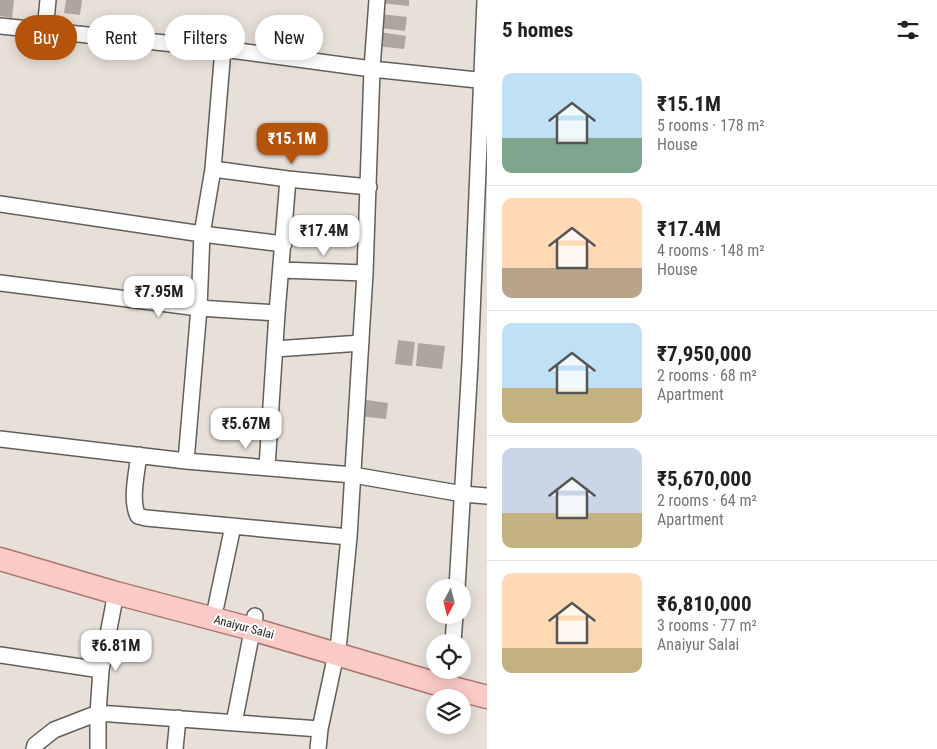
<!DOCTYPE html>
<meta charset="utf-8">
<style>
:root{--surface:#fff;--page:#f2f2f2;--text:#222;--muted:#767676;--line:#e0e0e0;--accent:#b45309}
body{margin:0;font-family:"Roboto Condensed",sans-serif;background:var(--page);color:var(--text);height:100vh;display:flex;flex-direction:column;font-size:19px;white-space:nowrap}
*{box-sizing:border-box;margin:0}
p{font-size:16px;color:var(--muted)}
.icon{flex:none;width:28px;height:28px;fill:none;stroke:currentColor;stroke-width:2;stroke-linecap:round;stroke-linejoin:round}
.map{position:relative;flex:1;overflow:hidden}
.drawer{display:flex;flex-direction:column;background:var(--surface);width:450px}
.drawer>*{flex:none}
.guide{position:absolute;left:15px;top:15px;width:396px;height:45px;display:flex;gap:10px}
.needle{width:32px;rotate:187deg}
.buttons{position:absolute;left:426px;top:579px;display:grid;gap:10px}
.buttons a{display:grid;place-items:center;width:45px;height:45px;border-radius:50%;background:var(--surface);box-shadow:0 2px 12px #0003;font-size:25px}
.price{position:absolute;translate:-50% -42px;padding:0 11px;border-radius:10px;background:#fff;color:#222;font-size:16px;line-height:32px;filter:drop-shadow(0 1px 2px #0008)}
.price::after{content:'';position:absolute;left:50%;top:30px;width:15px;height:11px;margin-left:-8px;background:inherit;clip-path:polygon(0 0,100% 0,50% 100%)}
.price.active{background:var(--accent);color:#fff}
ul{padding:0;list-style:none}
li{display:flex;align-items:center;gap:15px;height:125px;padding:0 15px}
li+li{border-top:1px solid var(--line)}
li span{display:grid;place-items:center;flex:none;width:140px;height:100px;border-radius:10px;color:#555}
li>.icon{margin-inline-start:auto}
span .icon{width:60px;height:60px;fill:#fffc;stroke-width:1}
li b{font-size:21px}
h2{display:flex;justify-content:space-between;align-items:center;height:60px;padding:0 15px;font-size:21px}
.tag{padding:0 18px;border-radius:22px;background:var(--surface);box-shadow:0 2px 12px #0003;font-size:18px;line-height:45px}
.tag.active{background:var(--accent);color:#fff}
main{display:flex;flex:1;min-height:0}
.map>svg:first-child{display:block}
.building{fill:#ada6a0}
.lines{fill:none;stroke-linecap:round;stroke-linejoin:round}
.minor-casing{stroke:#645e58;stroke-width:18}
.primary-casing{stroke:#aa7570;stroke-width:25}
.minor{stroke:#fff;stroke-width:15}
.primary{stroke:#facac6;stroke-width:22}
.labels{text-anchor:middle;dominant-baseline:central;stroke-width:4;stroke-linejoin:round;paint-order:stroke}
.street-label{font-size:12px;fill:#1c1917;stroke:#fff}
</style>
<main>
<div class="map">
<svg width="487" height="749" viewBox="0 0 487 749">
<rect width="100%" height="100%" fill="#e7e0d9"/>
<!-- building -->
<path class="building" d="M0 0H14L12 18 0 16Z
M66 0H82L80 15 64 13Z
M381 0H409V6L381 3Z
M381 14 407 17 405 31 380 28Z
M379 32 406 36 404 49 377 46Z
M398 340 415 342 412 366 395 364Z
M418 343 445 346 442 369 416 366Z
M360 399 388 403 386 419 358 416Z"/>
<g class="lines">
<defs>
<path id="minor" d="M0 26 223 49 372 69 487 81
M45 31 48 0
M223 49 213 169 202 234 199 308 277 313
M213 169 288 179 369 187
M0 204 202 234 284 244
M281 270 365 273
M0 283 199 308 186 461
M275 349 361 343
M0 439 186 461 353 475 463 494 487 496
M139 455C137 471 130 501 138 516L146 518 349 537
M267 467 277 313 288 179
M457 588 470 363 485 0
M216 606 233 526
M453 642 455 615
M0 655 101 670
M447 687 451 670
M234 723 255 616
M34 749 35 745 54 730 98 713 320 729
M98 749V713L101 670 116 593
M175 749 178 718
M318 749 320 729 339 640 349 537 365 273 372 69 377 0"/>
<path id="primary" d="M0 559 116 593 252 629 434 683 487 697"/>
</defs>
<!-- minor casing -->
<use href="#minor" class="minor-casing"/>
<!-- primary casing -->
<use href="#primary" class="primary-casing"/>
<!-- minor -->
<use href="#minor" class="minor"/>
<!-- primary -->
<use href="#primary" class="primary"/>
</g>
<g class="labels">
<!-- street labels -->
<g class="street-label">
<text transform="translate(244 627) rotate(15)">Anaiyur Salai</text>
</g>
</g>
</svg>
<div class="buttons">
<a><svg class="needle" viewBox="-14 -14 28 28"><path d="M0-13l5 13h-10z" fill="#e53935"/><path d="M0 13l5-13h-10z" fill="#767676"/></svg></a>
<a><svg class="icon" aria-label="locate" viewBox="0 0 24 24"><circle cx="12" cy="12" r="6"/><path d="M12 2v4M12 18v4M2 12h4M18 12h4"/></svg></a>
<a><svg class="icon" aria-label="layers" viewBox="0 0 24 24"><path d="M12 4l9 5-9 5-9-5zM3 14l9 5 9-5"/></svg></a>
</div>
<b class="price active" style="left:292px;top:165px">₹15.1M</b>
<b class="price" style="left:324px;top:257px">₹17.4M</b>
<b class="price" style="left:159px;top:318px">₹7.95M</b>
<b class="price" style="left:246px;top:450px">₹5.67M</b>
<b class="price" style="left:116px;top:672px">₹6.81M</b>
<div class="guide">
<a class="tag active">Buy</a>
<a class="tag">Rent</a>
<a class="tag">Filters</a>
<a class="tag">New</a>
</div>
</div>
<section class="drawer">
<h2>5 homes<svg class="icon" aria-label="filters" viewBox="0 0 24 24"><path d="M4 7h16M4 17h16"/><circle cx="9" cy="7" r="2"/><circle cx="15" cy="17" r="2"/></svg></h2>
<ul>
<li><span style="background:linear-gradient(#bfe0f5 65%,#7fa58c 0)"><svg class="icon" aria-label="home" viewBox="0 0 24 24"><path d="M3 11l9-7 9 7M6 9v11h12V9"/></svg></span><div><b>₹15.1M</b><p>5 rooms · 178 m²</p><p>House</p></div></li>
<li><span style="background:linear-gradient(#ffd9b3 70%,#b9a48a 0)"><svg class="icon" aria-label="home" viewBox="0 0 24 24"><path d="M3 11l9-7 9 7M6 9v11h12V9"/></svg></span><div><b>₹17.4M</b><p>4 rooms · 148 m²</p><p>House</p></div></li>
<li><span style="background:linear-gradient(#bfe0f5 65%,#c2b280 0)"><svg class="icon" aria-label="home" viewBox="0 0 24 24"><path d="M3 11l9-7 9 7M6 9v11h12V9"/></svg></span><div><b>₹7,950,000</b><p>2 rooms · 68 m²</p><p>Apartment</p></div></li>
<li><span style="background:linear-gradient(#c9d6e8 65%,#c2b280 0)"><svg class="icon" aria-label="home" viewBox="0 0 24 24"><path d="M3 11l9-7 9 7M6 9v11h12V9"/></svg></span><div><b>₹5,670,000</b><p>2 rooms · 64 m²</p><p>Apartment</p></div></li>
<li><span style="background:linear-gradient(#ffd9b3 75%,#c2b280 0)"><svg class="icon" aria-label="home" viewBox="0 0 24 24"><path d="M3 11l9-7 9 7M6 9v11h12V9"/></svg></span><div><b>₹6,810,000</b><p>3 rooms · 77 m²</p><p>Anaiyur Salai</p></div></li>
</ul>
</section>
</main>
